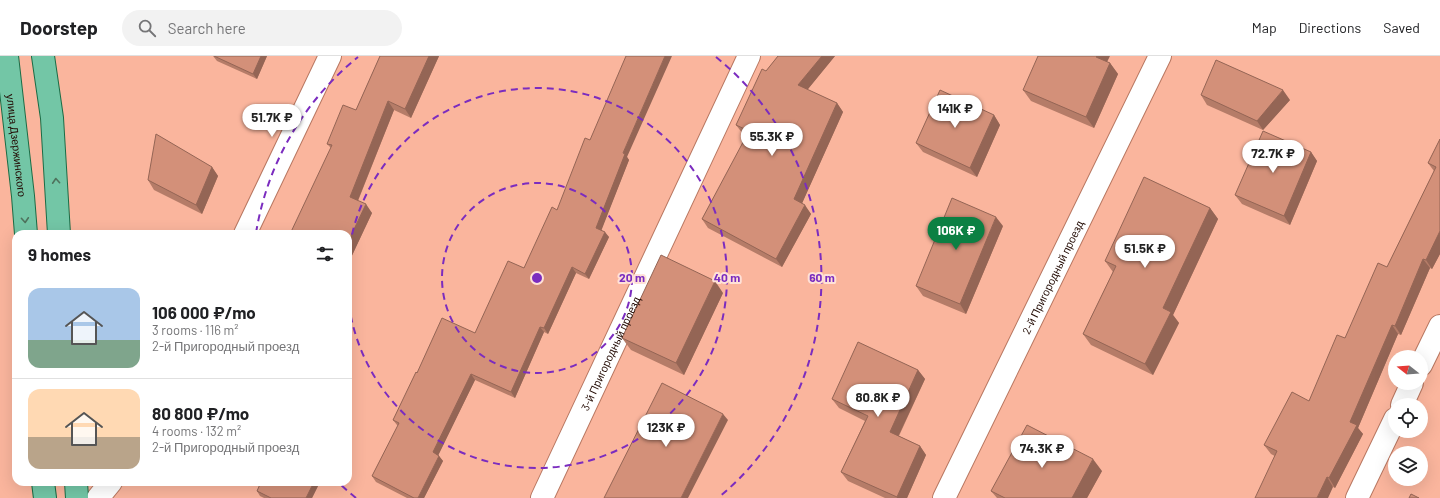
<!DOCTYPE html>
<meta charset="utf-8">
<style>
:root{--surface:#fff;--page:#f2f2f2;--text:#202124;--muted:#757577;--line:#e0e0e0;--accent:#0b8043}
body{margin:0;font-family:Barlow,sans-serif;background:var(--page);color:var(--text);height:100vh;display:flex;flex-direction:column;font-size:15px;white-space:nowrap}
*{box-sizing:border-box;margin:0}
p{font-size:13px;color:var(--muted)}
.icon{flex:none;width:22px;height:22px;fill:none;stroke:currentColor;stroke-width:2;stroke-linecap:round;stroke-linejoin:round}
.map{position:relative;flex:1;overflow:hidden}
.details{position:absolute;left:12px;top:174px;width:340px;height:256px;display:flex;flex-direction:column;background:var(--surface);border-radius:12px;box-shadow:0 4px 16px #0002}
.details>*{flex:none}
.needle{width:26px;rotate:287deg}
.tools{position:absolute;left:1388px;top:294px;display:grid;gap:8px}
.tools a{display:grid;place-items:center;width:40px;height:40px;border-radius:50%;background:var(--surface);box-shadow:0 4px 16px #0002;font-size:20px}
.price{position:absolute;translate:-50% -34px;padding:0 9px;border-radius:14px;background:#fff;color:#222;font-size:13px;line-height:26px;filter:drop-shadow(0 1px 2px #0008)}
.price::after{content:'';position:absolute;left:50%;top:24px;width:12px;height:9px;margin-left:-6px;background:inherit;clip-path:polygon(0 0,100% 0,50% 100%)}
.price.selected{background:var(--accent);color:#fff}
ul{padding:0;list-style:none}
li{display:flex;align-items:center;gap:12px;height:100px;padding:0 16px}
li+li{border-top:1px solid var(--line)}
li span{display:grid;place-items:center;flex:none;width:112px;height:80px;border-radius:12px;color:#555}
li>.icon{margin-inline-start:auto}
span .icon{width:48px;height:48px;fill:#fffc;stroke-width:1}
li b{font-size:17px}
h2{display:flex;justify-content:space-between;align-items:center;height:48px;padding:0 16px;font-size:17px}
header{display:flex;align-items:center;gap:24px;box-sizing:border-box;height:56px;padding:0 20px;background:var(--surface);border-bottom:1px solid var(--line)}
header strong{font-size:19px}
nav{display:flex;gap:22px;margin-inline-start:auto;font-size:14px}
.search{width:280px;height:36px;background:var(--page);display:flex;align-items:center;gap:10px;box-sizing:border-box;padding:0 14px;border-radius:22px;color:var(--muted);font-size:15px}
.map>svg:first-child{display:block}
.lines{fill:none;stroke-linecap:round;stroke-linejoin:round}
.street-casing{stroke:#b87761;stroke-width:24}
.primary-casing{stroke:#1b6c46;stroke-width:24}
.street{stroke:#fff;stroke-width:22}
.primary{stroke:#73c6a6;stroke-width:22}
.wall{fill:#b57c68}
.shaded-wall{fill:#946555}
.building{fill:#d39079;stroke:#946555}
.oneway{stroke:#4f725d}
.ring{fill:none;stroke:#7b2cbf;stroke-width:2;stroke-dasharray:7 5}
.labels{text-anchor:middle;dominant-baseline:central;stroke-width:4;stroke-linejoin:round;paint-order:stroke}
.street-label{font-size:11px;fill:#230b04;stroke:#ffe1d7}
.centre{fill:#7b2cbf;stroke:#ffe1d7;stroke-width:2}
.ring-label{font-size:12px;text-anchor:middle;font-weight:bold;fill:#7b2cbf;stroke:#ffe1d7;stroke-width:4;stroke-linejoin:round;paint-order:stroke}
</style>
<header>
<strong>Doorstep</strong>
<div class="search"><svg class="icon" aria-label="search" viewBox="0 0 24 24"><circle cx="10" cy="10" r="6"/><path d="M15 15l6 6"/></svg>Search here</div>
<nav><a>Map</a><a>Directions</a><a>Saved</a></nav>
</header>
<div class="map">
<svg width="1440" height="442" viewBox="0 0 1440 442">
<rect width="100%" height="100%" fill="#fab59d"/>
<g class="lines">
<defs>
<g id="street">
<path d="M245 178 330 0"/>
<path d="M1421 309 1440 270"/>
<path d="M1402 349 1412 327"/>
<path d="M98 442 111 426"/>
<path id="s1" d="M542 442 749 0"/>
<path id="s2" d="M944 442 1160 0"/>
<path d="M1357 442 1395 363"/>
</g>
<g id="primary">
<path id="s3" d="M7 0 23 140 26 178"/>
<path d="M43 0 52 62 59 178"/>
<path d="M43 426 45 442"/>
<path d="M76 426 77 442"/>
</g>
</defs>
<!-- street casing -->
<use href="#street" class="street-casing"/>
<!-- primary casing -->
<use href="#primary" class="primary-casing"/>
<!-- street -->
<use href="#street" class="street"/>
<!-- primary -->
<use href="#primary" class="primary"/>
</g>
<!-- wall -->
<path class="wall" d="M213 0H267L257 23 217 5Z
M380 0H439L411 62 394 54 358 145 372 157 348 208 331 92 327 88 356 54Z
M778 0H835L807 34 837 47 843 56 802 147 811 158 782 211 708 172 702 163 747 80 743 78 736 69 766 15Z
M1107 6 1110 7 1118 18 1094 72 1031 45 1023 34Z
M1201 39 1290 44 1263 74 1207 49Z
M994 59 1000 69 977 121 923 96 916 87Z
M1440 83V198L1432 213 1430 212 1401 279 1398 278 1358 372 1363 378 1335 432 1271 398 1264 389 1309 345 1345 282 1387 211 1434 115 1428 107Z
M1311 96 1317 105 1290 169 1242 148 1235 139Z
M627 101 629 104 601 174 609 181 589 223 576 217 548 278 544 276 515 342 475 324 438 399 439 400 443 405 424 442H407L376 426 372 420 398 370 397 369 393 364 417 317 475 277 524 212 557 154Z
M212 111 218 120 202 158 154 134 148 124Z
M1210 152 1218 163 1173 259 1179 267 1153 319 1091 289 1083 278 1113 216 1105 205Z
M1003 170 966 258 923 240 916 230Z
M723 237 684 319 631 294 622 282Z
M918 314 925 323 899 380 920 390 926 399 907 442H885L848 425 841 416 865 365 839 352 832 343Z
M1102 415 1087 442H997L991 435Z
M261 426H320L312 442H264L260 440 257 435Z"/>
<!-- shaded-wall -->
<path class="shaded-wall" d="M261 0H267L257 23 253 18Z
M429 0H439L411 62 405 53Z
M665 0H672L627 101 629 104 600 178 596 172 623 97Z
M822 0H835L804 38 798 29Z
M1097 0H1110L1104 12 1096 1Z
M1110 7 1118 18 1094 72 1086 61Z
M1283 34 1290 44 1263 74 1257 65Z
M388 45 394 54 356 149 350 141Z
M837 47 843 56 800 152 794 143Z
M994 59 1000 69 977 121 970 112Z
M1311 96 1317 105 1290 169 1284 160Z
M212 111 218 120 202 158 196 149Z
M366 148 372 157 348 208V186Z
M805 149 811 158 782 211 776 203Z
M1210 152 1218 163 1173 259 1179 267 1153 319 1145 308 1163 252Z
M996 161 1003 170 966 258 960 248Z
M1440 175V198L1432 213 1426 204Z
M605 176 609 181 589 223 585 218Z
M1423 203 1430 212 1401 279 1395 270Z
M572 211 576 217 548 278 544 272Z
M715 225 723 237 684 319 676 307Z
M1392 269 1398 278 1358 372 1363 378 1335 432 1329 422 1350 366Z
M540 271 544 276 515 342 511 336Z
M918 314 925 323 896 385 890 376Z
M471 318 475 324 437 402 433 396Z
M723 358 728 364 688 442H681Z
M920 390 926 399 907 442H897V441Z
M439 400 443 405 424 442H418Z
M1093 403 1102 415 1087 442H1072Z
M1327 421 1333 431 1328 442H1317Z
M314 426H320L312 442H306Z"/>
<!-- building -->
<path class="building" d="M214 0H261L253 18Z
M380 0H429L405 53 388 45 350 141 366 148 348 186V178H290L332 89 327 88 343 49 356 54Z
M626 0H665L623 97 625 98 596 172 605 176 585 218 572 211 544 272 540 271 511 336 471 318 433 396 439 400 418 442H414L372 420 399 367 393 364 416 316 417 317 442 262 475 277 508 205 524 212 552 151 557 154 585 82 590 84Z
M778 0H822L798 29 837 47 794 143 805 149 776 203 702 163 749 75 736 69 762 13 766 15Z
M1038 0H1097L1096 1 1110 7 1086 61 1023 34Z
M1216 4 1283 34 1257 65 1201 39Z
M940 34 994 59 970 112 916 87Z
M1263 75 1311 96 1284 160 1235 139Z
M156 78 212 111 196 149 148 124Z
M1440 83V175L1426 204 1423 203 1395 270 1392 269 1350 366 1357 369 1329 422 1327 421 1317 442H1255L1277 395 1264 389 1292 336 1309 345 1337 279 1345 282 1378 207 1387 211 1436 111 1428 107Z
M1144 121 1210 152 1163 252 1171 256 1145 308 1083 278 1116 210 1105 205Z
M952 142 996 161 960 248 916 230Z
M661 199 715 225 676 307 622 282Z
M858 286 918 314 890 376 920 390 897 441 841 416 868 360 832 343Z
M662 327 723 358 681 442H604Z
M1027 369 1093 403 1072 442H1005L991 435Z
M261 426H314L306 442H271L257 435Z
M1411 438 1419 442H1409Z"/>
<!-- one-way arrows -->
<defs><path id="oneway-chevron" d="M-2-3.5L2.5 0L-2 3.5" fill="none" stroke-width="1.6" stroke-linecap="round" stroke-linejoin="round"/></defs>
<g class="oneway">
<use href="#oneway-chevron" transform="translate(56 125) rotate(-94)"/>
<use href="#oneway-chevron" transform="translate(25 164) rotate(86)"/>
</g>
<!-- distance rings -->
<g class="ring">
<circle cx="537" cy="222" r="95"/>
<path d="M348 202A190 190 0 1 1 348 242"/>
<path d="M356 442A285 285 0 0 1 339 427M256 177A285 285 0 0 1 358 1M716 1A285 285 0 0 1 718 442"/>
</g>
<g class="labels">
<!-- street labels -->
<g class="street-label">
<text stroke="none"><textPath href="#s3" startOffset="90">улица Дзержинского</textPath></text>
<text stroke="none"><textPath href="#s2" startOffset="246">2-й Пригородный проезд</textPath></text>
<text stroke="none"><textPath href="#s1" startOffset="160">3-й Пригородный проезд</textPath></text>
</g>
</g>
<circle cx="537" cy="222" r="6" class="centre"/>
<g class="ring-label">
<text x="632" y="226">20 m</text>
<text x="727" y="226">40 m</text>
<text x="822" y="226">60 m</text>
</g>
</svg>
<div class="tools">
<a><svg class="needle" viewBox="-14 -14 28 28"><path d="M0-13l5 13h-10z" fill="#e53935"/><path d="M0 13l5-13h-10z" fill="#757577"/></svg></a>
<a><svg class="icon" aria-label="locate" viewBox="0 0 24 24"><circle cx="12" cy="12" r="6"/><path d="M12 2v4M12 18v4M2 12h4M18 12h4"/></svg></a>
<a><svg class="icon" aria-label="layers" viewBox="0 0 24 24"><path d="M12 4l9 5-9 5-9-5zM3 14l9 5 9-5"/></svg></a>
</div>
<b class="price" style="left:955px;top:73px">141K ₽</b>
<b class="price" style="left:272px;top:82px">51.7K ₽</b>
<b class="price" style="left:772px;top:101px">55.3K ₽</b>
<b class="price" style="left:1273px;top:118px">72.7K ₽</b>
<b class="price selected" style="left:956px;top:195px">106K ₽</b>
<b class="price" style="left:1145px;top:213px">51.5K ₽</b>
<b class="price" style="left:878px;top:362px">80.8K ₽</b>
<b class="price" style="left:666px;top:392px">123K ₽</b>
<b class="price" style="left:1042px;top:413px">74.3K ₽</b>
<section class="details">
<h2>9 homes<svg class="icon" aria-label="filters" viewBox="0 0 24 24"><path d="M4 7h16M4 17h16"/><circle cx="9" cy="7" r="2"/><circle cx="15" cy="17" r="2"/></svg></h2>
<ul>
<li><span style="background:linear-gradient(#a9c7e8 65%,#7fa58c 0)"><svg class="icon" aria-label="home" viewBox="0 0 24 24"><path d="M3 11l9-7 9 7M6 9v11h12V9"/></svg></span><div><b>106 000 ₽/mo</b><p>3 rooms · 116 m²</p><p>2-й Пригородный проезд</p></div></li>
<li><span style="background:linear-gradient(#ffd9b3 60%,#b9a48a 0)"><svg class="icon" aria-label="home" viewBox="0 0 24 24"><path d="M3 11l9-7 9 7M6 9v11h12V9"/></svg></span><div><b>80 800 ₽/mo</b><p>4 rooms · 132 m²</p><p>2-й Пригородный проезд</p></div></li>
</ul>
</section>
</div>
